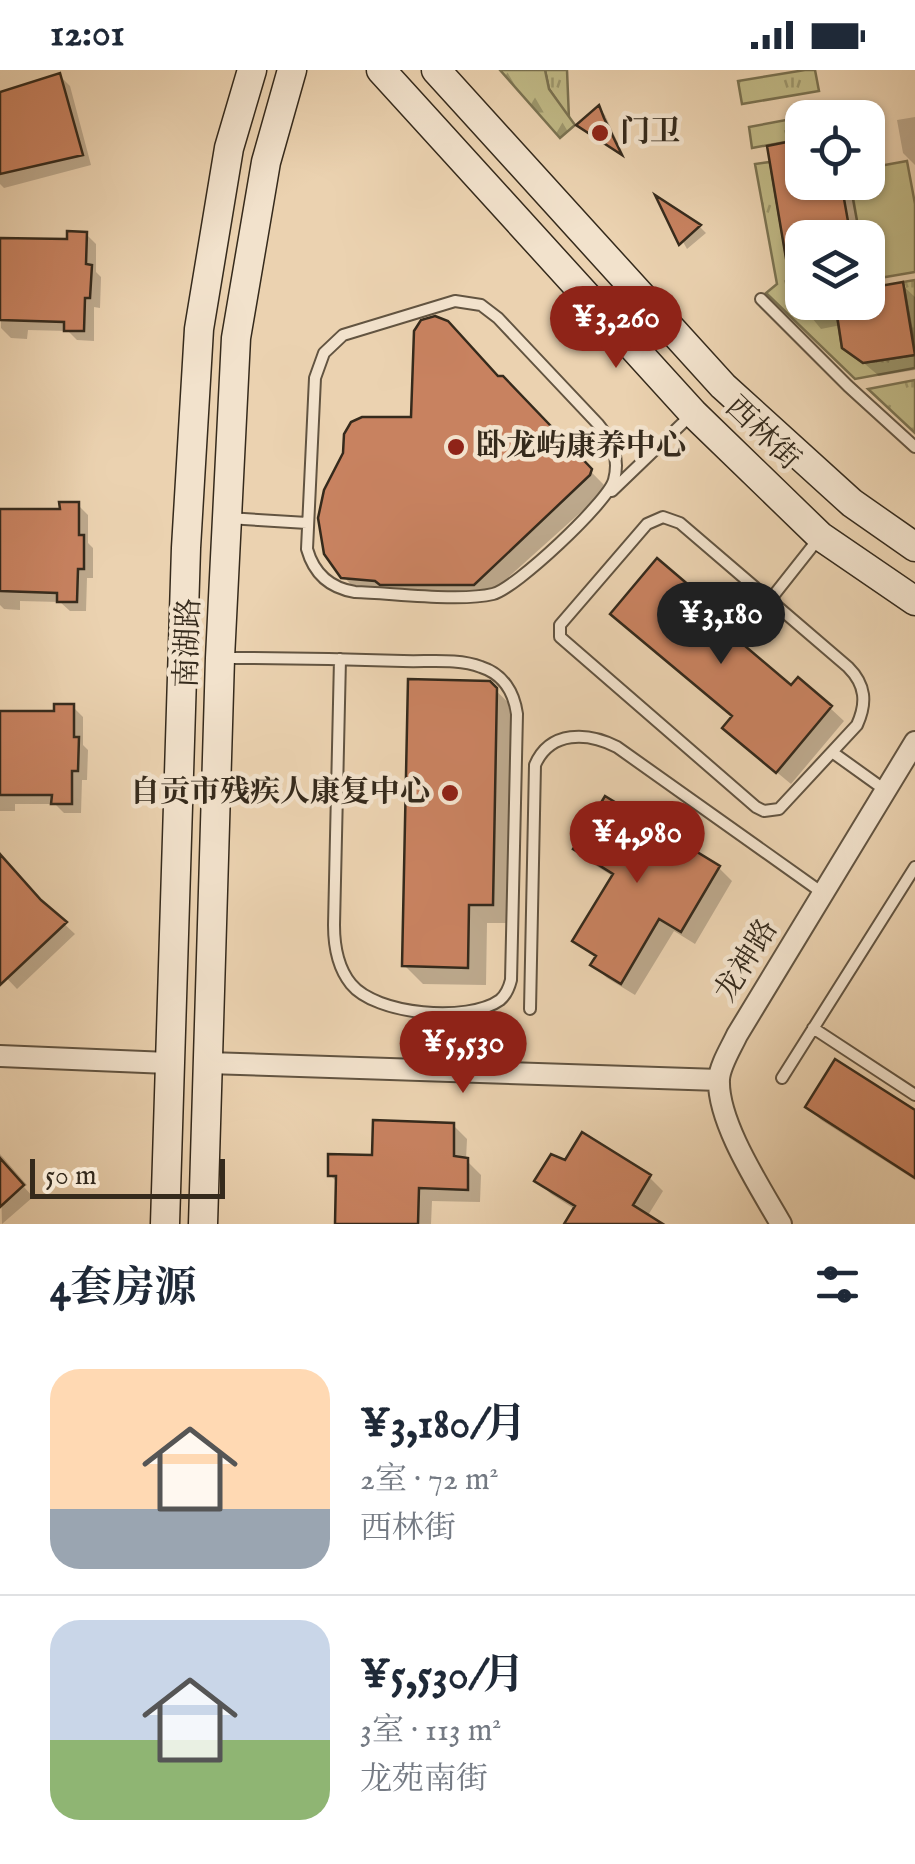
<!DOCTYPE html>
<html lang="zh">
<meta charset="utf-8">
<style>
:root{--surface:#fff;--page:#f6f6f7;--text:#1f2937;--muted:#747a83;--line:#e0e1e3;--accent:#8f2418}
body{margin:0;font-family:"IM FELL English","Noto Serif SC",serif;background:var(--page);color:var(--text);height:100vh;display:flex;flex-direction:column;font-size:38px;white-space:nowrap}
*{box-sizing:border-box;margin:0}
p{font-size:32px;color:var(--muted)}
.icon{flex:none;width:55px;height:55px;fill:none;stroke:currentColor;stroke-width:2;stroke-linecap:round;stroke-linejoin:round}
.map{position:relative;height:1154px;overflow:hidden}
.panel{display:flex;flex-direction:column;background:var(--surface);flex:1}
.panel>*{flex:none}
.controls{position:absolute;left:785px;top:30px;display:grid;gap:20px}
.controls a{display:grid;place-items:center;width:100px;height:100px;border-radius:20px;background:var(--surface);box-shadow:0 2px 8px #0004;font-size:50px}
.scale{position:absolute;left:30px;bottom:25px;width:195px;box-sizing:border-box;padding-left:10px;border:5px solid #352a1c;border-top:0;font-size:28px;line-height:35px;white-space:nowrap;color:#352a1c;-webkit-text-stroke:8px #f2e2cc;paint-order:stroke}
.price{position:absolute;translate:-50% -85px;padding:0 22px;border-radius:35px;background:var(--accent);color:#fff;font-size:32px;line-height:65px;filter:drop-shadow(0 2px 5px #0008)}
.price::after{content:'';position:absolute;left:50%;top:60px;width:30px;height:22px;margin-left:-15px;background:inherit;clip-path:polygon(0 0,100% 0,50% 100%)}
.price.selected{background:#222;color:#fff}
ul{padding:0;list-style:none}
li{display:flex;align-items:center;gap:30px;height:250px;padding:0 50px}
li+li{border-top:2px solid var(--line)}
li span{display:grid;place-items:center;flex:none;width:280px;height:200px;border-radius:30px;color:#555}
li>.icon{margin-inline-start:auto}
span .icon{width:120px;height:120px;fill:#fffc;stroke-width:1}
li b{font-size:42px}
h2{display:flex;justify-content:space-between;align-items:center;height:120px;padding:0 50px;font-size:42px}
.status{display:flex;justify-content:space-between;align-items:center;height:70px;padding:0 50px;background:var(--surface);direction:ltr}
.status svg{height:28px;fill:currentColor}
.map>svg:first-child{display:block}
.grass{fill:url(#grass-tufts);stroke:#7a7251;stroke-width:2.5}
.forest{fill:url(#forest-firs);stroke:#7a7251;stroke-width:2.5}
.garden{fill:#c0b986;stroke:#7a7251;stroke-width:2.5}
.shadow{fill:#0003}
.building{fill:#c88260;stroke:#352a1c;stroke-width:2.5}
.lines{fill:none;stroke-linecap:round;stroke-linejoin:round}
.lane-casing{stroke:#625441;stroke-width:14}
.street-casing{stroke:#625441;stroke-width:24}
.secondary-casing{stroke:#352a1c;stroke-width:31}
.lane{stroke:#f2e2cc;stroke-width:10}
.street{stroke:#f2e2cc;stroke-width:20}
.secondary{stroke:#f2e2cc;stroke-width:28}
.poi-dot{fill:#8f2418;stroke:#f2e2cc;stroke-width:4}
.labels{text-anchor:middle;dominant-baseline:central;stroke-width:9;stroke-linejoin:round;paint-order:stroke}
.poi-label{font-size:30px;font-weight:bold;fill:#352a1c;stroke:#f2e2cc;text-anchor:start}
.street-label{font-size:30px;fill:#352a1c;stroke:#f2e2cc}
</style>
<div class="status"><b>12:01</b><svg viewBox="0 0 49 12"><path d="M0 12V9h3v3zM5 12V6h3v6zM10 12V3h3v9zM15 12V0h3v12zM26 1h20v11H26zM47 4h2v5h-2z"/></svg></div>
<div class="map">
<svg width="915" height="1154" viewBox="0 0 915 1154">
<defs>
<pattern id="grass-tufts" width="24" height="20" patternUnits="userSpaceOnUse" patternTransform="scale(2.5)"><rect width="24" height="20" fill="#c0b986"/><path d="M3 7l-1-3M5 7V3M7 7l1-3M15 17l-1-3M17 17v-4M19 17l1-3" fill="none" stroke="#9d976d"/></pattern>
<pattern id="forest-firs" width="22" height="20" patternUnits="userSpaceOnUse" patternTransform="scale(2.5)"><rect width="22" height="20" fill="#c0b986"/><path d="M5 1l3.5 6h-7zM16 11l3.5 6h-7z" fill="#9d976d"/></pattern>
</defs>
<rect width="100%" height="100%" fill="#ebd2b0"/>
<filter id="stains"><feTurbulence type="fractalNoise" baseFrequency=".002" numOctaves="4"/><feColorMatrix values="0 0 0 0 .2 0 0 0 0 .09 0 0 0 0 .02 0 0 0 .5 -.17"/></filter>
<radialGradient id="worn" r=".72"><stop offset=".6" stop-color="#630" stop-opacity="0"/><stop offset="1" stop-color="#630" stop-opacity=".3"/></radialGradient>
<!-- grass -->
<path class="grass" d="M545 0H567L569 49 549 19Z
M805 0H815L819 21 742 34 738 11Z
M829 42 830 47 802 48V69L752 78 749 57Z
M770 92 793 227H801L805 246 836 240 842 278 863 293 915 285V298L855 309 766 223 777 214 755 94Z
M915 210V279L903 212Z
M915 310V363L868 319Z"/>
<!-- forest -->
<path class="forest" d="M500 0H545L549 19 575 55 560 68Z"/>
<!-- garden -->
<path class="garden" d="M907 91 915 134V202L868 210V168L860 167 850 113 868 112V98Z"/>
<!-- shadow -->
<path class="shadow" d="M60 6 70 16 91 95 4 118 0 114V23Z
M599 38 605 45 624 86 586 61Z
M915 47V95L903 83 897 50Z
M802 72V112H852L861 168H802V232H868V206L870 220 902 215 915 227V300L879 306 845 277 841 255 821 259 795 227 770 78Z
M661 132 700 157 706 163 687 179Z
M86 164 96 174V202L101 207 100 238 94 237V271L77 270 68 261 28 260 27 269 11 268 1 258 0 194Z
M446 254 604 415 601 424 484 529 357 521 343 506 413 350Z
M78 435 88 445V473L93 478V508H87L86 541H70L60 532 20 531V540L4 539 0 535V441L62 442Z
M689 519 703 532 698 539 791 618 830 638 844 651 791 714 739 671 734 647 614 543Z
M489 614 515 639 511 853H487L486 915 423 914 404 895Z
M73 637 83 647V675L88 680 87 710H82L81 743H64L55 734H15V741H0V643L57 644Z
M576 779 719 798 732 811 695 874 674 861 635 925 607 908 593 895 597 889 576 871 614 807 590 792Z
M2 787 47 838 75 864 17 919 0 901Z
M808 1037 915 1043V1110L821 1050Z
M453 1055 467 1069 466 1090 481 1105 480 1132 432 1131 431 1154H339V1114L330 1105Z
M0 1084 27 1115 24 1117 33 1127 2 1154Z
M649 1107 663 1121 647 1147 658 1154H567L576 1140 551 1124 537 1110Z"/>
<!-- building -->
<path class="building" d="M60 3 83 85 0 104V22Z
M599 35 604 48 622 85 576 55Z
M802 69V112H841L851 168H802V217L791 218 767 76Z
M655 125 701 155 679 175Z
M67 161 87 162 86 194 92 195 90 228H85L84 261H64V252L0 250V168L67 169Z
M903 212 915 285 863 293 842 278 835 232H868V218Z
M435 246 448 251 498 306H503L592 399 590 405 474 515H380L375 511 341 508 324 484 318 448 324 420 343 383 344 364 351 352 362 347H411L414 261 421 250Z
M59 432H79V465H84V499H78L77 532H57V523L0 521V439H60Z
M657 488 691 517 685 525 791 615 798 607 832 636 776 703 722 658 732 646 610 544Z
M408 609 490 611 497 618 493 835H469L468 898 402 896Z
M54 634H74V667H79L78 701H72V734H51L52 725H0V641H54Z
M605 726 720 796 681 862 659 849 621 914 590 895 596 886 572 871 613 804 573 779Z
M0 784 41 830 67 852 0 915Z
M835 989 915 1040V1108L805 1037Z
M373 1050 454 1053V1086L468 1088V1120L419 1118 418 1154H335L336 1106H328V1084L372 1085Z
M582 1062 651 1105 633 1135 663 1154H564L575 1136 534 1111 551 1084 565 1090Z
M0 1088 24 1115 0 1137Z"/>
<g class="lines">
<defs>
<path id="lane" d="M761 229 848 316 915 377
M455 231 481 235 498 248 598 354C612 371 620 388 614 410 608 432 515 519 493 524 460 532 392 523 355 522 330 518 314 504 307 479L315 308 324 283 343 265Z
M612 421 690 346
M663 447 680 453 848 597C866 615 867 633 857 655L779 739 764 741 756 737 560 567V555L647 454Z
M228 448 307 453
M770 530 819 468
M223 588C283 588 343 589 403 591 428 592 458 588 481 597 503 604 514 622 517 644L511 910C509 918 506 925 500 930 468 953 376 945 351 914 338 898 334 876 334 855L340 589
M832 682 885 720
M530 939 535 695C550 660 588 662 617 677L824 824
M813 958 915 1025
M782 1008 915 797"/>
<path id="street" d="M0 986 168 993
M208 993 719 1010
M781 1154C760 1117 717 1052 719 1009 720 995 731 978 737 965L915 672"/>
<path id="secondary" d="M381 0 693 343 820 466 915 531
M436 0 723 316 852 433 915 477
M165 1154 186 478 199 259 229 78 252 0
M203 1154 220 588 236 268 266 92 292 0"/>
</defs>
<!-- lane casing -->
<use href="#lane" class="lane-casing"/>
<!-- street casing -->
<use href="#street" class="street-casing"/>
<!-- secondary casing -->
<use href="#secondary" class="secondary-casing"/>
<!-- lane -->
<use href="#lane" class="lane"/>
<!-- street -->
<use href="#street" class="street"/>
<!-- secondary -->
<use href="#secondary" class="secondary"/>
</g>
<!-- markers -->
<g class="poi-dot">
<circle cx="600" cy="63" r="10"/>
<circle cx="456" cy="377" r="10"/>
<circle cx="450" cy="723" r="10"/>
</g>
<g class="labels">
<!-- poi labels -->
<g class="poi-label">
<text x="620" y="63">门卫</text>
<text x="476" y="377">卧龙屿康养中心</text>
<text x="430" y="723" text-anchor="end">自贡市残疾人康复中心</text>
</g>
<!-- street labels -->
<g class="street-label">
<text transform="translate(762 364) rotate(44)">西林街</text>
<text transform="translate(189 573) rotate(-88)">南湖路</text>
<text transform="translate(747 891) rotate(-58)">龙神路</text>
</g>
</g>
<rect width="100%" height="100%" filter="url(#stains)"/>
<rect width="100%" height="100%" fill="url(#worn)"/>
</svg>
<div class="controls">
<a><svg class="icon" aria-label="locate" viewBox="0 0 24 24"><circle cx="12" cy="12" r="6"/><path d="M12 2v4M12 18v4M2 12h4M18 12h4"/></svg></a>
<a><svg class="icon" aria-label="layers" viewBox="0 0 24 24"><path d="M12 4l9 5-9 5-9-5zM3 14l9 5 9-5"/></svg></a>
</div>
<div class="scale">50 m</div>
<b class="price" style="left:616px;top:301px">¥3,260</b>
<b class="price selected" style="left:721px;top:597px">¥3,180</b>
<b class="price" style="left:637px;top:816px">¥4,980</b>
<b class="price" style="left:463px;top:1026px">¥5,530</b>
</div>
<section class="panel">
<h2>4套房源<svg class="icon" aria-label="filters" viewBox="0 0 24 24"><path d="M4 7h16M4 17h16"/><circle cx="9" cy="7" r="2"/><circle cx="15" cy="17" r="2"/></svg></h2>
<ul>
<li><span style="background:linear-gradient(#ffd9b3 70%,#9aa5b1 0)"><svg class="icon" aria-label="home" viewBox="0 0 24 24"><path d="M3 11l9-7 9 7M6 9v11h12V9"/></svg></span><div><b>¥3,180/月</b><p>2室 · 72 m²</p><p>西林街</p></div></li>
<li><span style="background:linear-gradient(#c9d6e8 60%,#8fb573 0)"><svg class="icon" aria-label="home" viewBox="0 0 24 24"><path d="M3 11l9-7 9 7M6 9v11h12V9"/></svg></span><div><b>¥5,530/月</b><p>3室 · 113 m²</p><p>龙苑南街</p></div></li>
</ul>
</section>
